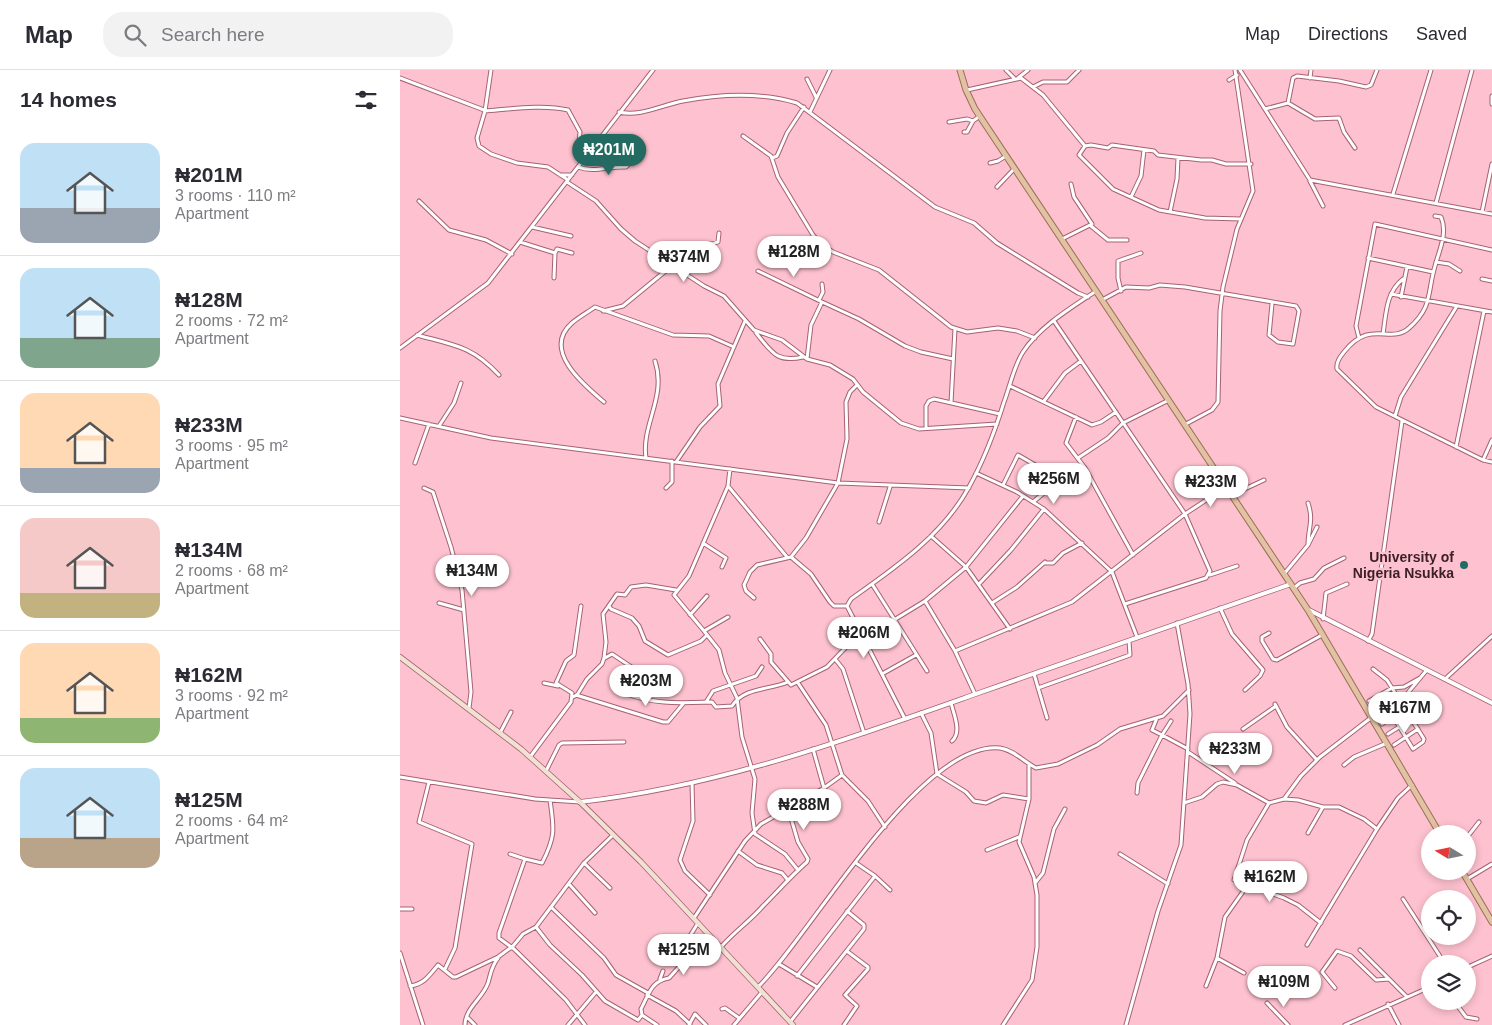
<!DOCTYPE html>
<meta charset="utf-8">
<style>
:root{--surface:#fff;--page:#f2f2f3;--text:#2b2b33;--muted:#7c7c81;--line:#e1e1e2;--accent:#236b62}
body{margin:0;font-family:Arial,sans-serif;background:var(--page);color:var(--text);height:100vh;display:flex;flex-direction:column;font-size:19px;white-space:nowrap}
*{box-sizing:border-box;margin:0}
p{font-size:16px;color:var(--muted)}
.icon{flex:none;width:28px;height:28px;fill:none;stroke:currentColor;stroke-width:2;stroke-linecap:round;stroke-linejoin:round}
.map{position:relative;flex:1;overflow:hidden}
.sheet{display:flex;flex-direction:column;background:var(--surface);width:400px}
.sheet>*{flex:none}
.needle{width:32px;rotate:280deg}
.controls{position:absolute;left:1021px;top:755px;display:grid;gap:10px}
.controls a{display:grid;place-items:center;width:55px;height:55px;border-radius:50%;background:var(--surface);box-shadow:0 2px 8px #0003;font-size:25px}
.price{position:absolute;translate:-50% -42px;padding:0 11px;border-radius:18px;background:#fff;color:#222;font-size:16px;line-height:32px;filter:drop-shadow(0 1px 2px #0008)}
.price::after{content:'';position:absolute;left:50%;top:30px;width:15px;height:11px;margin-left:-8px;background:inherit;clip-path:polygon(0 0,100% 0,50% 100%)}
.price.active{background:var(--accent);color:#fff}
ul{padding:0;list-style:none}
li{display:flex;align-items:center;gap:15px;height:125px;padding:0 20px}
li+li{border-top:1px solid var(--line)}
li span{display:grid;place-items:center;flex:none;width:140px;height:100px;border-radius:15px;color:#555}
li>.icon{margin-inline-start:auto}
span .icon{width:60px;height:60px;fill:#fffc;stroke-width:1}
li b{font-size:21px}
h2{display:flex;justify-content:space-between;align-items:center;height:60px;padding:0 20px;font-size:21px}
header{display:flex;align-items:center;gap:30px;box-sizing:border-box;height:70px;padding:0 25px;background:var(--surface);border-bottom:1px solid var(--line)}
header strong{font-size:24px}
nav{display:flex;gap:28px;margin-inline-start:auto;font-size:18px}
.search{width:350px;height:45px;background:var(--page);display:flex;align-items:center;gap:12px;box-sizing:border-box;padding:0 18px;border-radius:20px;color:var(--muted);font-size:19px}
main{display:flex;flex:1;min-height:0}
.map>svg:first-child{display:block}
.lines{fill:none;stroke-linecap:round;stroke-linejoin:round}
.minor-casing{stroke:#a56273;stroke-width:5}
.tertiary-casing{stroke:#a56273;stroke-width:5.5}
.secondary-casing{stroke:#a56273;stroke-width:6}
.primary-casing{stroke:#9b6f52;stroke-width:7}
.minor{stroke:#fff;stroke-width:3}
.tertiary{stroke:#fff;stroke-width:4}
.secondary{stroke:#f1e1d2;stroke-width:4.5}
.primary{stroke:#e2c2a5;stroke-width:5}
.poi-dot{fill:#236b62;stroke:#fec1cf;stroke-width:2}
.labels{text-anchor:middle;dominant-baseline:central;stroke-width:5;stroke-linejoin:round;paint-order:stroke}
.poi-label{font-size:14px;font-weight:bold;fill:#3b1f27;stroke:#fec1cf;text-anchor:end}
</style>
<header>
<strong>Map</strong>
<div class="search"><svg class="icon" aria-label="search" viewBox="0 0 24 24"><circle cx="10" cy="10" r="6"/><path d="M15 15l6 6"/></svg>Search here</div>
<nav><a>Map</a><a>Directions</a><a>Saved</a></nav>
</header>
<main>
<section class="sheet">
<h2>14 homes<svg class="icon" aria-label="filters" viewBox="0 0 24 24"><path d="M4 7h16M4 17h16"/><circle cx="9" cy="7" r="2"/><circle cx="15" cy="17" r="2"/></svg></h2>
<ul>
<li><span style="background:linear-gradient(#bfe0f5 65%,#9aa5b1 0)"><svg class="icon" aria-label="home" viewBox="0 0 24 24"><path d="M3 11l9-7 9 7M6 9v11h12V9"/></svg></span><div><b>₦201M</b><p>3 rooms · 110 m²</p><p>Apartment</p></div></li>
<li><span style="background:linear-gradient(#bfe0f5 70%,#7fa58c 0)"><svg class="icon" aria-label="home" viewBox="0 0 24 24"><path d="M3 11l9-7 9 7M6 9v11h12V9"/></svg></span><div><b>₦128M</b><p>2 rooms · 72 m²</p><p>Apartment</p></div></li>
<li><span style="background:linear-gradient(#ffd9b3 75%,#9aa5b1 0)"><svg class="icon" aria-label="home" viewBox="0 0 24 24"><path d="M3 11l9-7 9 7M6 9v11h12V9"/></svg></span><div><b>₦233M</b><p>3 rooms · 95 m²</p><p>Apartment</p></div></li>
<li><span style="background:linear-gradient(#f6c9c9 75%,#c2b280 0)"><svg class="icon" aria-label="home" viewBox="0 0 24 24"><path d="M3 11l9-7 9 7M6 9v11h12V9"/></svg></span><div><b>₦134M</b><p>2 rooms · 68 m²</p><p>Apartment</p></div></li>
<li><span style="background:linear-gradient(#ffd9b3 75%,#8fb573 0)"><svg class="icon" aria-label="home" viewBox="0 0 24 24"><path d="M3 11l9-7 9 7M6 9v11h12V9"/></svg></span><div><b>₦162M</b><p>3 rooms · 92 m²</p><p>Apartment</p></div></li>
<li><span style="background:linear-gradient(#bfe0f5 70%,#b9a48a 0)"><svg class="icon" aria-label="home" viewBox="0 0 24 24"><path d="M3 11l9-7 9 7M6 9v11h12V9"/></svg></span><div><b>₦125M</b><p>2 rooms · 64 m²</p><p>Apartment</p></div></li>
</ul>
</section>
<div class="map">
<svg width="1092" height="955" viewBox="0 0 1092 955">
<rect width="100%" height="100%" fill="#fec1cf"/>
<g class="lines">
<defs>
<path id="minor" d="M91 0 85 41 77 68 79 76 91 84 117 93 148 97 168 110
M606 0 615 9
M840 0 910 110 1092 144
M0 8 84 40
M618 8 628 0
M910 8 911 0
M407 9 416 27
M829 10 837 5
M633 17 643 12H667L679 0
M567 20 621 8 643 25 685 76
M1092 26V34
M888 33 915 49 939 48 944 62 955 78
M865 39 888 33 893 8 897 6 939 11 966 17 971 15 977 0
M85 41C110 39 144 34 168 40L180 62 178 82 184 89
M219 42C240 47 262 35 283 31 320 24 360 22 397 33L535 137 574 153 597 173 678 223 688 227
M410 42 430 0
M549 52 567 49 573 51 580 46
M564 62H567L573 51
M343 66 371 86 378 107 413 165 421 174 433 182 479 200 551 257 567 262 598 258 617 261 635 268
M372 88 377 86 387 63 404 37
M590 93 598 91 606 86
M178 97C194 103 209 96 226 97L239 84
M160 105H172
M910 111 923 136
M167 112 196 131 221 159 235 171 304 216 324 226 354 260 382 270 407 289 430 295 453 309 463 322 501 353 519 359 597 354
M597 117 614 99
M993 124 1031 0
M731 127 741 106 744 80
M19 131 49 160 86 170 112 184
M1036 133 1072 0
M770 142 777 109 778 88
M1082 142 1092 94
M1035 146 1041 147C1048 163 1039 181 1035 196 1027 223 1033 237 1009 258 990 275 971 248 944 282 940 287 936 292 937 299L976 337 1083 390 1092 392
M841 149 805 148 759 140 713 119 679 85 685 76 691 75 708 78 712 75 754 81 758 85 801 90H812L826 94H851
M691 156 708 170H727
M132 157 171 166
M662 169 692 154 674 127 671 114
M120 172 155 183 154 208
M155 183 157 179 172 183
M968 188 1033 202
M1036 192 1049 194 1060 201
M358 201 422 232
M1082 209 1092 211
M721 221 718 208V191L741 183
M991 224 1092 242
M1001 227 1007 197
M419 230 423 222 422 214
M702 230 726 217 749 218 760 215 785 217 896 236 899 241 893 274 878 272 869 265 872 234
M203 241 223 236 268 199 287 177 295 174H312L318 172 319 163
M654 251 785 444 810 501 806 508 725 534
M356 263C372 282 376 293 403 287
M983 264C986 244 986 222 1003 209
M17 265C54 275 72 276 99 305
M959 268 956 256 975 154 1092 180
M0 278 88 213 253 0
M407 289 411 255 422 232 459 249 505 276 521 282 553 289
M610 316 692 355 701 352 716 342
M644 331 665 303 681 291
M204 332C184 315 141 280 172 253 179 247 188 242 195 237L273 265 309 266 334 277
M551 333 555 259
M995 346 1001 327 1057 236
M676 347 666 373 685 398
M0 348 91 368 438 413 569 418
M786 354 812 340 818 332 820 241 823 217 837 159 853 121 835 0
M39 356 54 333 61 313
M526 358V336L529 331 534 329 600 344
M1056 377 1084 241
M246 388C241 355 267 327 255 291
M678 388 708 368 723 353 769 330
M1083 390 1092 370
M276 392 300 357 320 336 318 314 345 251
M15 393 29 354
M330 399 328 416 387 487
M576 403 617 422 644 439 712 502 737 567
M603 415 618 385 637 396 656 413
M24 418 33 422 51 477 62 520 71 622 69 638
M266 418 272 412V391
M832 425 864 410
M633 432 656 413 685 398 733 485
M479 452 490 417
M531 466 566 497 610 559
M303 473 326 488 322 497
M908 475C908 458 914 451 908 433
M391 487 411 504 430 532 434 536H447
M645 493H653L663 483 682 473
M884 504 908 475 917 457
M810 505 837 496
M472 514 527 601
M579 514 611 480 644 439
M894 518 900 513 914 509 924 498 944 488
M354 528 346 521 344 515 350 502 357 495 391 487 406 468 438 413 447 369 446 332 450 322 457 315
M525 531 555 581 575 624
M39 533 64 540
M592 533 617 517 645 492
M209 536 211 539 232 548 239 556 245 571 268 585 301 571 306 566
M447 536 451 529C495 498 543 465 569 417 584 390 595 361 604 332 610 316 614 296 623 282 640 256 671 238 696 221
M447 536 505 649
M820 538 832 564 863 600 860 606 845 620
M290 545 307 526
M328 547 304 561 274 525 289 506 328 416
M923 549 926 523 947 514
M494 550 525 531 566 497 623 426
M304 561 319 580 325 603 337 628 342 667 355 709 352 743 355 764 385 784 398 800
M869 563 862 567V571L873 589 877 590 922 565
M360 569 371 584V592L391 615 427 597 451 572 462 566
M968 571 972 564 1002 351
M555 581 672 532 785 444 826 417
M205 588 212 584 242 604 262 611
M435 589 443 599 464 663
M973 599 987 610 992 618 1004 617 1020 608
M482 604 516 585
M634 604 647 648
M1045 609 1092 566
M144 613 158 616
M398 613 426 655 442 705 468 731 485 757
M638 618 730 585 729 571
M992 618 1024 669 1023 672 1013 679 980 625Z
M224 623C256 635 279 633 312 632L316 637 332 636C344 617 370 620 388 612
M176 625 263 652H268L283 634
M173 627 177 625 187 609 202 594 204 588 206 572 203 544 217 524 225 525 231 517 246 515 276 520
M969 631 980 625
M1001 631 1026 601
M306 632 313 621 356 606 362 597
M551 633C554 645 562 662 552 671
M875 634 887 657 917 690
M521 643 531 663 537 704 566 722 574 731 586 733 603 725 629 729
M977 644 999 629
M972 647 920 687 901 706 884 729 898 730 923 737H939L964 749 977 759
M757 648 752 660 762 665 771 651
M982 654 1005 638
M843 659 876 636
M100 663 111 642
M988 664 1012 649
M994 675 1018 659
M413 679 424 718
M788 682 835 713
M130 687 171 632 172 623 156 613 166 591 174 585 181 536
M944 695 954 687 987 673
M146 701 159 675 162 673 224 672
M0 707 135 729 180 732
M29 712 19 752 72 774 55 878 45 899
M292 713 293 751 280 790 285 801 310 825
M737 723 738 713 762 665 788 679
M884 729 869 733 847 770 834 810 884 828 898 835 921 853
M784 733 802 727 817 714 823 712 837 715 869 733
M908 763 923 737
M1068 766 1079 752
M587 780 619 767
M338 781 357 795 382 803 387 809
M110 784 125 789
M720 784 768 814
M184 793 210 818
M456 793 475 806 490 820
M1067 809 1092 794
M635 813 643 803 654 759 665 739
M169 814 195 843
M1003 829 1045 894
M152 838 204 888 216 905 248 923
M0 839H12
M294 848 345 771 361 754 424 718 442 705
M136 857 150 875 182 905 205 931 238 950 242 945 257 955
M907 875 977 759 998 728 1012 715
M321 877C334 862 350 851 363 836 378 821 391 806 407 792L408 789 398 772 388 738
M114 879 99 868V863L125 789 142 793C156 766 154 759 150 730
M114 879 166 930 185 955
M960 880 1006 926
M0 883 23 955
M817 888 844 903
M379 894 417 917
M1068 897 1092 886
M397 906 475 806
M260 909 263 901
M10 916C24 914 29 906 38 895L53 907H56L98 887 113 876 123 864 136 857 184 793 213 765
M806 916 817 888 825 847 847 816
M358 917C411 865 520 670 600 678 614 680 624 692 636 698L658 694 697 675 720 659 763 646 789 620
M935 918 922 902 937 881 951 886 976 910 989 909
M247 925 276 941 290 954
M1054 931 1066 947 1077 949
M867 933 888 955
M988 934 999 955
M322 939 325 938 339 948
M242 945 241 939C249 924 251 911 269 908L279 897 285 874 298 853
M67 947 75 955
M390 952 464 859V855L447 841
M65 955C65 938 83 928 88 913 91 903 91 897 98 888
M168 955 196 922
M289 955 295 944 306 955
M334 955 362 922
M444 955 457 936 445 925 468 899V897L448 882
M603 955 632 910 637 877V825L634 807 619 772 629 729V694
M726 955 758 841 781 775 790 644 788 614 777 553
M945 955 1030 917"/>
<path id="tertiary" d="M909 540 1092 633
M180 732C315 717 443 671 570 626 677 588 784 551 891 514"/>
<path id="secondary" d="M0 587 121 679 180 732 241 792 393 955"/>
<path id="primary" d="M560 0 566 20 575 39 908 540 1040 764
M1062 801 1092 852"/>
</defs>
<!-- minor casing -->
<use href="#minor" class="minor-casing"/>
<!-- tertiary casing -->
<use href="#tertiary" class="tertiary-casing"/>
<!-- secondary casing -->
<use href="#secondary" class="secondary-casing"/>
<!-- primary casing -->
<use href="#primary" class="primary-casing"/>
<!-- minor -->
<use href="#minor" class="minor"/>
<!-- tertiary -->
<use href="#tertiary" class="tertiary"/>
<!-- secondary -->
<use href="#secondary" class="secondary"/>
<!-- primary -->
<use href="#primary" class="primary"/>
</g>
<!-- markers -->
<circle class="poi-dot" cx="1064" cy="495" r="5"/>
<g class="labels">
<!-- poi labels -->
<g class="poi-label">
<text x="1054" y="487">University of<tspan x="1054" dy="16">Nigeria Nsukka</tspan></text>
</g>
</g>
</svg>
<div class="controls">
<a><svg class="needle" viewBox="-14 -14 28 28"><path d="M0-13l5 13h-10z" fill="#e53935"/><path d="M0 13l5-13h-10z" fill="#7c7c81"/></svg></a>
<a><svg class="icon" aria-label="locate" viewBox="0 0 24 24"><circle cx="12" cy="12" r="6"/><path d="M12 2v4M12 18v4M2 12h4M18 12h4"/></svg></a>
<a><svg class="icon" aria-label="layers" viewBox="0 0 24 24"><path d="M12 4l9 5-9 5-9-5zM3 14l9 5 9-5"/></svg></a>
</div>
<b class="price active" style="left:209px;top:106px">₦201M</b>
<b class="price" style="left:394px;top:208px">₦128M</b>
<b class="price" style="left:284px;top:213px">₦374M</b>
<b class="price" style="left:654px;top:435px">₦256M</b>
<b class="price" style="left:811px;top:438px">₦233M</b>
<b class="price" style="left:72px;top:527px">₦134M</b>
<b class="price" style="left:464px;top:589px">₦206M</b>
<b class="price" style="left:246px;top:637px">₦203M</b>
<b class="price" style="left:1005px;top:664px">₦167M</b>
<b class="price" style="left:835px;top:705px">₦233M</b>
<b class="price" style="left:404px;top:761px">₦288M</b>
<b class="price" style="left:870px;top:833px">₦162M</b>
<b class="price" style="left:284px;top:906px">₦125M</b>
<b class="price" style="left:884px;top:938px">₦109M</b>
</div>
</main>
